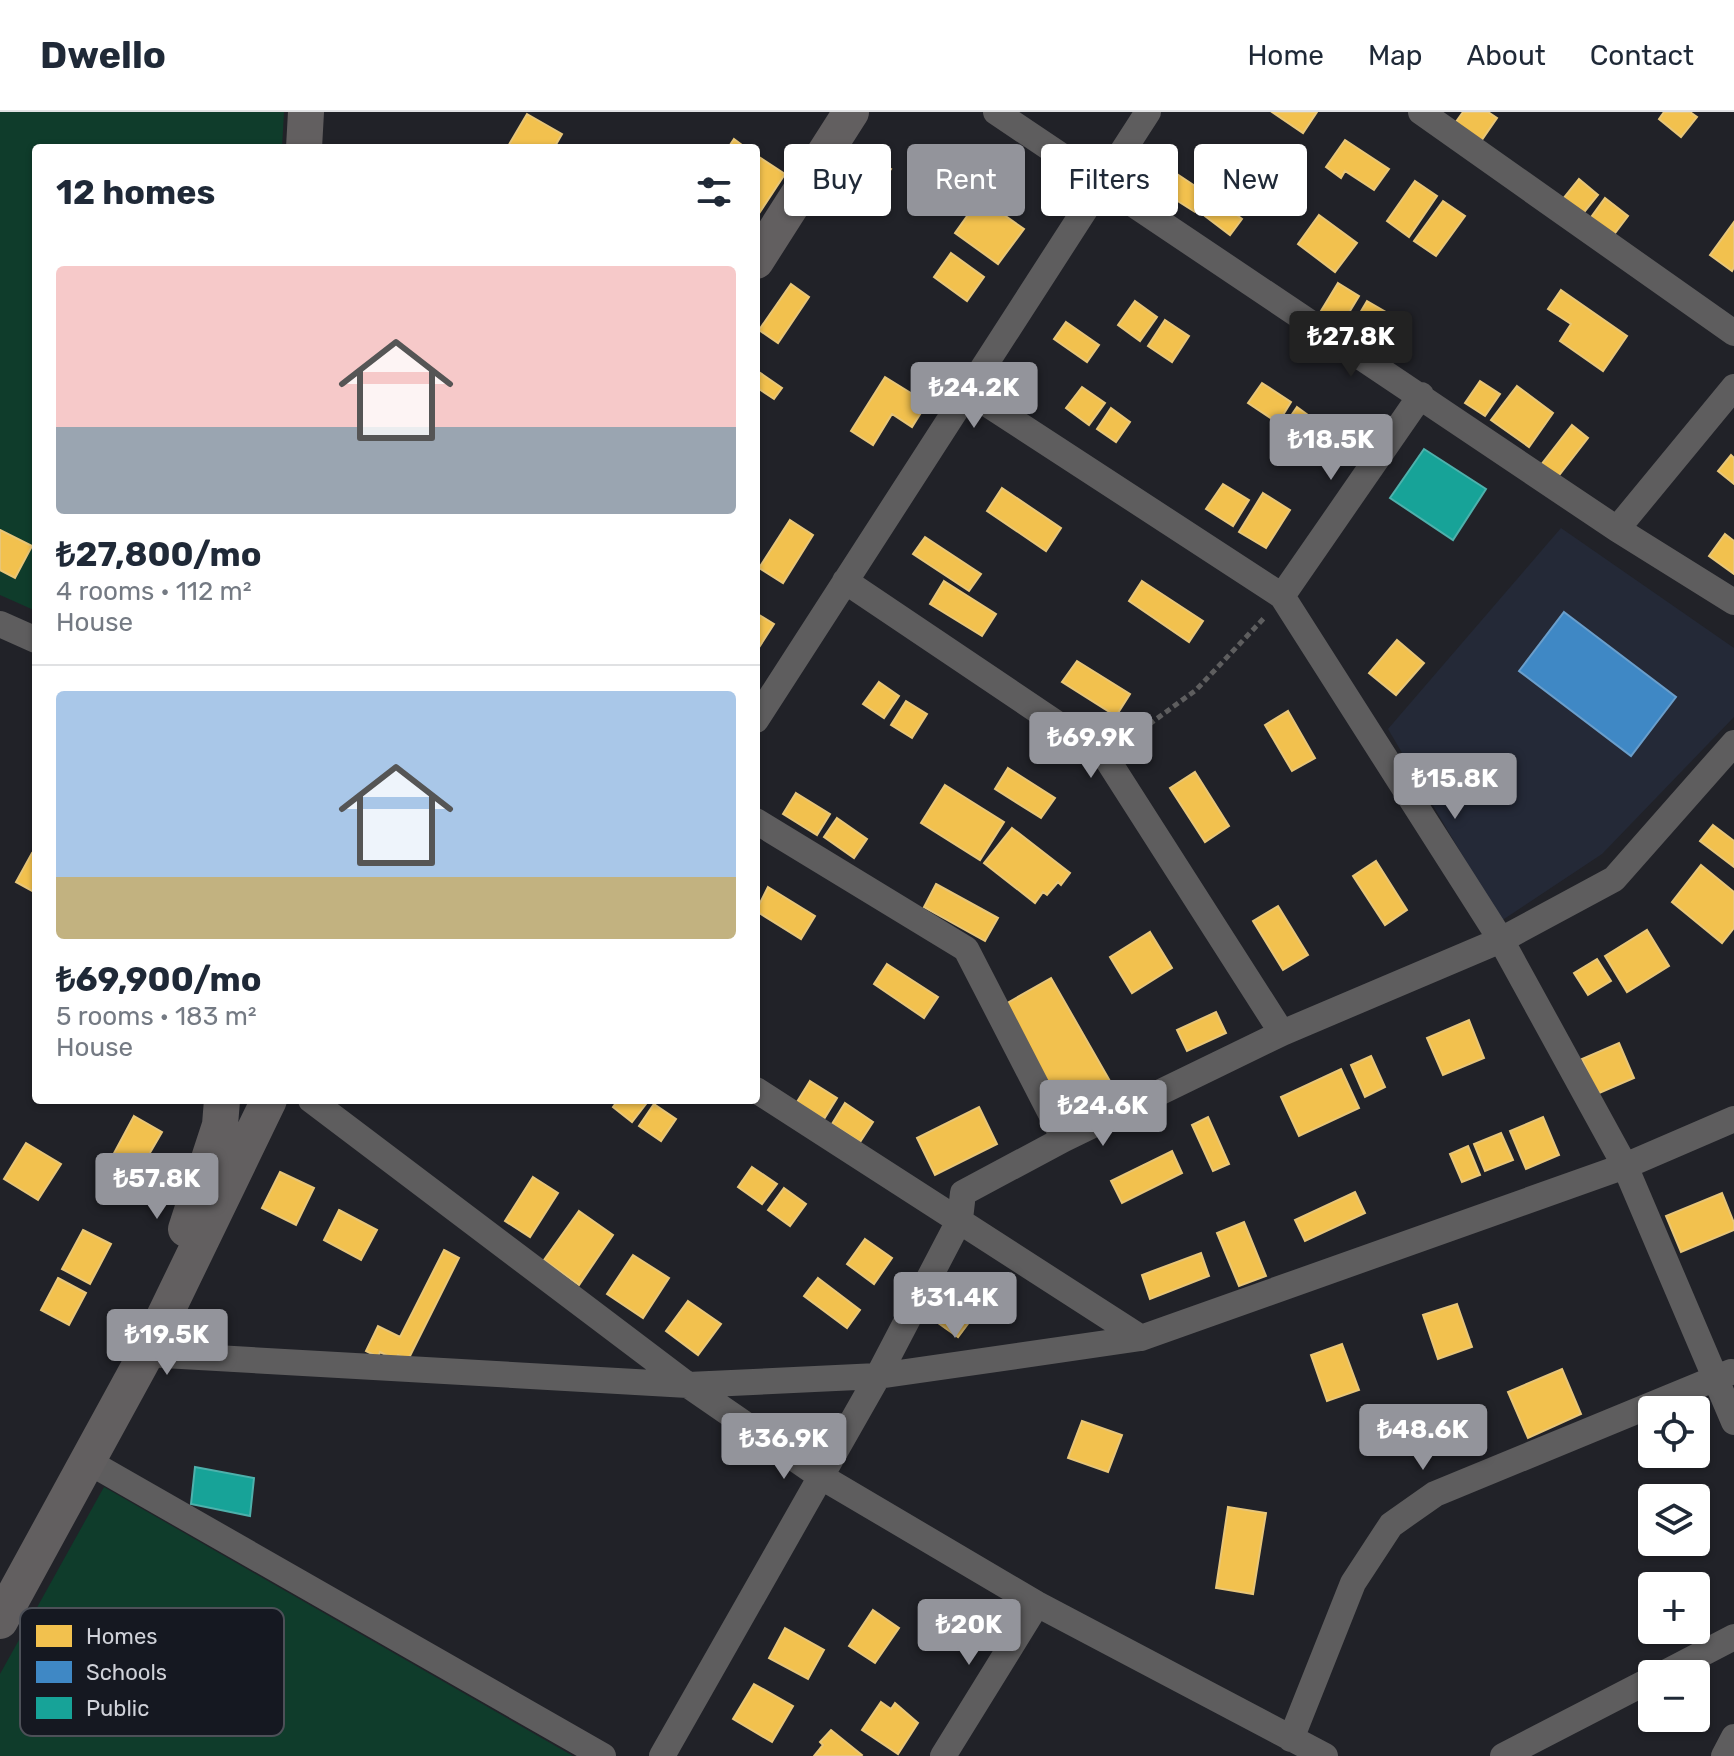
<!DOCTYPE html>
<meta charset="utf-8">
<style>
:root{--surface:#fff;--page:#f6f6f7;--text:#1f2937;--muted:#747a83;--line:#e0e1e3;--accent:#93949b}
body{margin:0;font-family:Rubik,sans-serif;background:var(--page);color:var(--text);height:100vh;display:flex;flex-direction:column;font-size:30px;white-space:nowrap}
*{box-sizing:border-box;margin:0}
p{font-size:26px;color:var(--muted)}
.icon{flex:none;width:44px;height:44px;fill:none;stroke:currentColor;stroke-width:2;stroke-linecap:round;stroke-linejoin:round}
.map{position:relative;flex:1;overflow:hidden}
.panel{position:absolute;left:32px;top:32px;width:728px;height:960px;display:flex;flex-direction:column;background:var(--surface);border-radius:8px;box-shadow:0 2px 6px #0004}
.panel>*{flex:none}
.top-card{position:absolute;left:784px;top:32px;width:760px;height:72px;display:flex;gap:16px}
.controls{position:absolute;left:1638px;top:1284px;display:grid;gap:16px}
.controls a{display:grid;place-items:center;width:72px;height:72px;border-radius:8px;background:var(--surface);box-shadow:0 2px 6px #0004;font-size:40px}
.price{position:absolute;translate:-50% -68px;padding:0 18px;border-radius:8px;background:var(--accent);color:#fff;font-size:26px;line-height:52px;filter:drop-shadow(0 2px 4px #0008)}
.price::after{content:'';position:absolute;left:50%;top:48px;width:24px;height:18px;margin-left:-12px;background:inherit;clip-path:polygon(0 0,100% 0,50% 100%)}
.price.active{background:#222;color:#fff}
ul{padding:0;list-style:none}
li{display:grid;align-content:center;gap:16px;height:424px;padding:0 24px}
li+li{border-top:2px solid var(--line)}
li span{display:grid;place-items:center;height:248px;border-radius:8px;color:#555}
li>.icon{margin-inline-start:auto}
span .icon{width:144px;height:144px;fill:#fffc;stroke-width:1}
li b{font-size:34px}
h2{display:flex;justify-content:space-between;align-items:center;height:96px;padding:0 24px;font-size:34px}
.tag{padding:0 28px;border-radius:8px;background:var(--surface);box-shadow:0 2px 6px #0004;font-size:28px;line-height:72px}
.tag.active{background:var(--accent);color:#fff}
header{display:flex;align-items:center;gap:48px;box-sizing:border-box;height:112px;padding:0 40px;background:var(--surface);border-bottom:2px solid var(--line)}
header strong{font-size:38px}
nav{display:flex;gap:44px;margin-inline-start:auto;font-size:28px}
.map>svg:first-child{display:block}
.built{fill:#242937}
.green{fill:#0f3c2b}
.homes{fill:#f2c14e;stroke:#e8c678;stroke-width:2}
.schools{fill:#3f88c5;stroke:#6a9ecb;stroke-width:2}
.public{fill:#17a398;stroke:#4eb1ac;stroke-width:2}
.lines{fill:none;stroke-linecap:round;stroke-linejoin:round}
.path{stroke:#5e5e5f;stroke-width:5;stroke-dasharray:6 4;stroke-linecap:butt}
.street{stroke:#5e5d5e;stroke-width:26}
.secondary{stroke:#625f60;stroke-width:36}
.key{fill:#151821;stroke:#4d5058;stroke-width:2}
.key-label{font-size:22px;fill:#d0d2d9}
</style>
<header>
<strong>Dwello</strong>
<nav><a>Home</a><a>Map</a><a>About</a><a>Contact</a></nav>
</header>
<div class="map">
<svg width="1734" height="1644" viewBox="0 0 1734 1644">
<rect width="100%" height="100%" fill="#212228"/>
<!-- built -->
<path class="built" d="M1561 416 1734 536V605L1602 742 1501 809 1388 617Z"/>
<!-- green -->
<path class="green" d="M0 0H284L282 36H36V499L0 483Z
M104 1375 573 1644H0V1562Z"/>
<!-- homes -->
<path class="homes" d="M1272 0H1317L1303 21Z
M1463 0H1488L1497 6 1479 32 1453 14Z
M1664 0H1690L1697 5 1681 25 1659 7Z
M527 2 562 22 554 36H507Z
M734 27 746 36H728Z
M1345 28 1389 57 1374 78 1345 59 1341 66 1326 55Z
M869 42 891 57 866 94 844 79Z
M756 43 785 62 756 106Z
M1177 62 1207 82 1195 100 1165 81Z
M1579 67 1598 83 1581 104 1562 88Z
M1415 69 1437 84 1409 125 1387 109Z
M980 86 1024 117 998 152 955 121Z
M1605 86 1628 104 1612 125 1589 108Z
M1217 88 1242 107 1230 123 1205 104Z
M1443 89 1465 104 1436 144 1414 129Z
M1319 103 1357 131 1335 160 1298 132Z
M1734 110V155L1732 159 1710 143Z
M951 141 984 165 967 189 934 165Z
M1338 171 1359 184 1342 212 1321 199Z
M791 172 809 185 778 231 759 218Z
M1561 178 1627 224 1603 259 1560 229 1571 212 1548 197Z
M1135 189 1157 205 1140 229 1118 213Z
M1367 189 1386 200 1369 229 1350 218Z
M1165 208 1189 224 1172 250 1148 234Z
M1066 210 1099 233 1087 250 1054 227Z
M756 258 782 276 774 287 756 275Z
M885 265 927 291 912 315 892 302 873 333 851 319Z
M1480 269 1500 282 1485 304 1465 291Z
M1262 271 1291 290 1278 311 1248 291Z
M1517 274 1553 301 1529 335 1491 308Z
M1082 275 1105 291 1089 313 1066 296Z
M1297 295 1323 314 1309 333 1284 314Z
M1111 296 1130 310 1116 330 1097 317Z
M1572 313 1588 326 1553 371 1537 358Z
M1731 343 1734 346V372L1718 359Z
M1223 372 1249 388 1233 414 1206 397Z
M1002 376 1061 416 1046 439 987 399Z
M1263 381 1290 398 1266 436 1239 420Z
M790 408 813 423 783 471 759 456Z
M0 418 32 434 15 466 0 458Z
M1725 422 1734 429V462L1709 444Z
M925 425 981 462 969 479 913 442Z
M944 469 996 502 982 524 930 492Z
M1142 469 1203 509 1189 530 1129 489Z
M756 501 774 512 756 540Z
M1397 528 1424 551 1396 583 1369 561Z
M1077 549 1130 582 1116 604 1062 570Z
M879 570 899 584 884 606 863 592Z
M906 589 927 602 912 626 891 613Z
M1288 599 1315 646 1292 659 1265 613Z
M1008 656 1055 686 1041 706 995 677Z
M1195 660 1229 714 1205 730 1170 676Z
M945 673 1004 710 980 748 921 711Z
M796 681 830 702 817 723 783 702Z
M837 706 867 727 854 746 824 725Z
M1713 713 1734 729V755L1700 729Z
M1012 716 1070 761 1061 773 1058 770 1047 783 1043 780 1035 791 984 751Z
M32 741 36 743V781L16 770Z
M1376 749 1407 798 1385 813 1353 764Z
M1701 753 1734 780V816L1722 831 1672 790Z
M936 772 998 806 985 829 924 795Z
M768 775 815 804 801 827 756 799Z
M1278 794 1308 843 1283 858 1253 809Z
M1647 818 1669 854 1627 880 1605 844Z
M1150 820 1172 856 1132 881 1110 845Z
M1597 847 1611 869 1588 883 1574 861Z
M887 852 938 885 924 906 874 872Z
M1051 866 1110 969 1061 996 1002 894Z
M1216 900 1226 921 1187 939 1177 918Z
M1469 908 1484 946 1443 963 1427 926Z
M1619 931 1634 966 1597 982 1582 947Z
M1371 944 1385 975 1365 985 1351 953Z
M1341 957 1359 996 1299 1024 1281 985Z
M810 969 837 986 824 1007 797 990Z
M618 988H649L632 1010 613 995Z
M845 991 873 1010 860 1030 832 1012Z
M654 992 676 1007 661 1029 639 1014Z
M979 995 997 1032 935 1063 917 1026Z
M134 1004 162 1020 140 1058 113 1043Z
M1208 1005 1229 1052 1213 1059 1192 1013Z
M1543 1005 1559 1043 1526 1057 1510 1019Z
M1501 1021 1513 1048 1485 1059 1474 1032Z
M26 1031 61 1052 38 1088 4 1067Z
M1468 1034 1480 1063 1462 1070 1450 1042Z
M1172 1039 1182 1061 1122 1091 1111 1069Z
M752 1055 777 1072 762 1092 738 1075Z
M280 1060 314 1076 296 1113 262 1096Z
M533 1065 558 1081 530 1125 505 1109Z
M784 1076 806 1092 790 1114 768 1098Z
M1355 1080 1365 1101 1305 1129 1295 1108Z
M1722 1081 1734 1111V1118L1681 1140 1666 1104Z
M339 1098 377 1118 361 1148 324 1128Z
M579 1099 613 1123 579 1173 544 1148Z
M1244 1110 1266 1164 1239 1174 1217 1121Z
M83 1118 111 1132 90 1172 62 1157Z
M865 1127 892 1146 874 1172 847 1152Z
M444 1138 459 1146 408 1248 398 1243 395 1248 380 1240 378 1245 366 1239 378 1214 400 1225Z
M1201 1141 1209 1164 1150 1187 1142 1163Z
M633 1143 669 1166 643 1206 607 1182Z
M58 1166 86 1181 69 1213 41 1198Z
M818 1166 860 1198 847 1216 804 1184Z
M955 1179 979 1197 958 1225 934 1208Z
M688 1189 721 1212 698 1243 666 1219Z
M1457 1192 1472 1235 1438 1247 1423 1203Z
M1342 1232 1359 1278 1327 1289 1311 1243Z
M1562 1257 1581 1302 1528 1326 1508 1280Z
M1082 1309 1122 1323 1108 1360 1068 1346Z
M1228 1395 1266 1401 1253 1482 1216 1476Z
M873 1498 899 1516 875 1551 849 1534Z
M785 1516 824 1538 808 1567 769 1546Z
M754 1572 793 1594 772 1630 733 1607Z
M881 1590 891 1597 895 1591 918 1611 898 1642 862 1618Z
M831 1618 862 1643 861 1644H814L823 1633 820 1630Z"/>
<!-- schools -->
<path class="schools" d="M1564 500 1676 585 1631 644 1519 559Z"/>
<!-- public -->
<path class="public" d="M1424 337 1486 377 1453 428 1390 386Z
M195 1355 254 1366 250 1404 191 1392Z"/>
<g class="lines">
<!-- path -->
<path class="path" d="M1125 630 1196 578 1266 504"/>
<!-- street -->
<path class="street" d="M996 0 1617 417 1734 490
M1421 0 1734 221
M969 280 1282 484 1501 828 1625 1054 1734 1310
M1617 417 1734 275
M845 469 1105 644 1282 921
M1282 484 1421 283
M0 512 36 528
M756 608 1148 0
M756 709 966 837 1064 1027
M756 978 1141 1226
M311 988 688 1273 820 1364 1037 1492 1325 1644
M146 1242 688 1273 878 1264 1141 1226 1625 1054 1734 1007
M89 1350 603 1644
M1663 1562 1734 1525
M1291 1627 1353 1471 1391 1413 1435 1382 1731 1260
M662 1644 878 1264 960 1107 963 1081 1064 1027 1282 921 1501 828 1614 767 1734 631
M943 1644 1037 1492
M1503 1644 1652 1567
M1724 1644 1734 1625"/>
<!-- secondary -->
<path class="secondary" d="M304 36 306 0
M756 149 851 0
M186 1117 220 1013 222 988
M0 1509 146 1242 269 988"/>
</g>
<!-- legend -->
<rect x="20" y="1496" width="264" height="128" rx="12" class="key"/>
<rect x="36" y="1513" width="36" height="22" fill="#f2c14e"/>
<rect x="36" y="1549" width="36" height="22" fill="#3f88c5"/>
<rect x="36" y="1585" width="36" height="22" fill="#17a398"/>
<g class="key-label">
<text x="86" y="1532">Homes</text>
<text x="86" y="1568">Schools</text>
<text x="86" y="1604">Public</text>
</g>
</svg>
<div class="controls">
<a><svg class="icon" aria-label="locate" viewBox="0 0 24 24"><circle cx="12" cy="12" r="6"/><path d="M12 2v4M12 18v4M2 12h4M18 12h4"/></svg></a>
<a><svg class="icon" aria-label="layers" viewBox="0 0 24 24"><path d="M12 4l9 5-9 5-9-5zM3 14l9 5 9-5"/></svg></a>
<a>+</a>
<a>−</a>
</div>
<b class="price active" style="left:1351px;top:267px">₺27.8K</b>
<b class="price" style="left:974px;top:318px">₺24.2K</b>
<b class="price" style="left:1331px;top:370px">₺18.5K</b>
<b class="price" style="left:1091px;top:668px">₺69.9K</b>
<b class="price" style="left:1455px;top:709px">₺15.8K</b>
<b class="price" style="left:1103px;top:1036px">₺24.6K</b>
<b class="price" style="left:157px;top:1109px">₺57.8K</b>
<b class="price" style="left:955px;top:1228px">₺31.4K</b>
<b class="price" style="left:167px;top:1265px">₺19.5K</b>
<b class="price" style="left:1423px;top:1360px">₺48.6K</b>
<b class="price" style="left:784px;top:1369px">₺36.9K</b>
<b class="price" style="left:969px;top:1555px">₺20K</b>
<div class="top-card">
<a class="tag">Buy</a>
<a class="tag active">Rent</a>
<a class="tag">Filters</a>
<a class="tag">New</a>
</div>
<section class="panel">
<h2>12 homes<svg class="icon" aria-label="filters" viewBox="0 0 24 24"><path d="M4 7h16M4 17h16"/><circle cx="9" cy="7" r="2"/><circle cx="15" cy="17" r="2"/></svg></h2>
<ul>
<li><span style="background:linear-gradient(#f6c9c9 65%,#9aa5b1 0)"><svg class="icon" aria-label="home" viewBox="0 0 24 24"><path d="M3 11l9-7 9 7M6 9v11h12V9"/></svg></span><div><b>₺27,800/mo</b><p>4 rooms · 112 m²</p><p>House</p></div></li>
<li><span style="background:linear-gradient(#a9c7e8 75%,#c2b280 0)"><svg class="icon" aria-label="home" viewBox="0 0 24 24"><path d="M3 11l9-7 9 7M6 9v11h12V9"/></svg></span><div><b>₺69,900/mo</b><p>5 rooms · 183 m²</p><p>House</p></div></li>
</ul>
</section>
</div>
